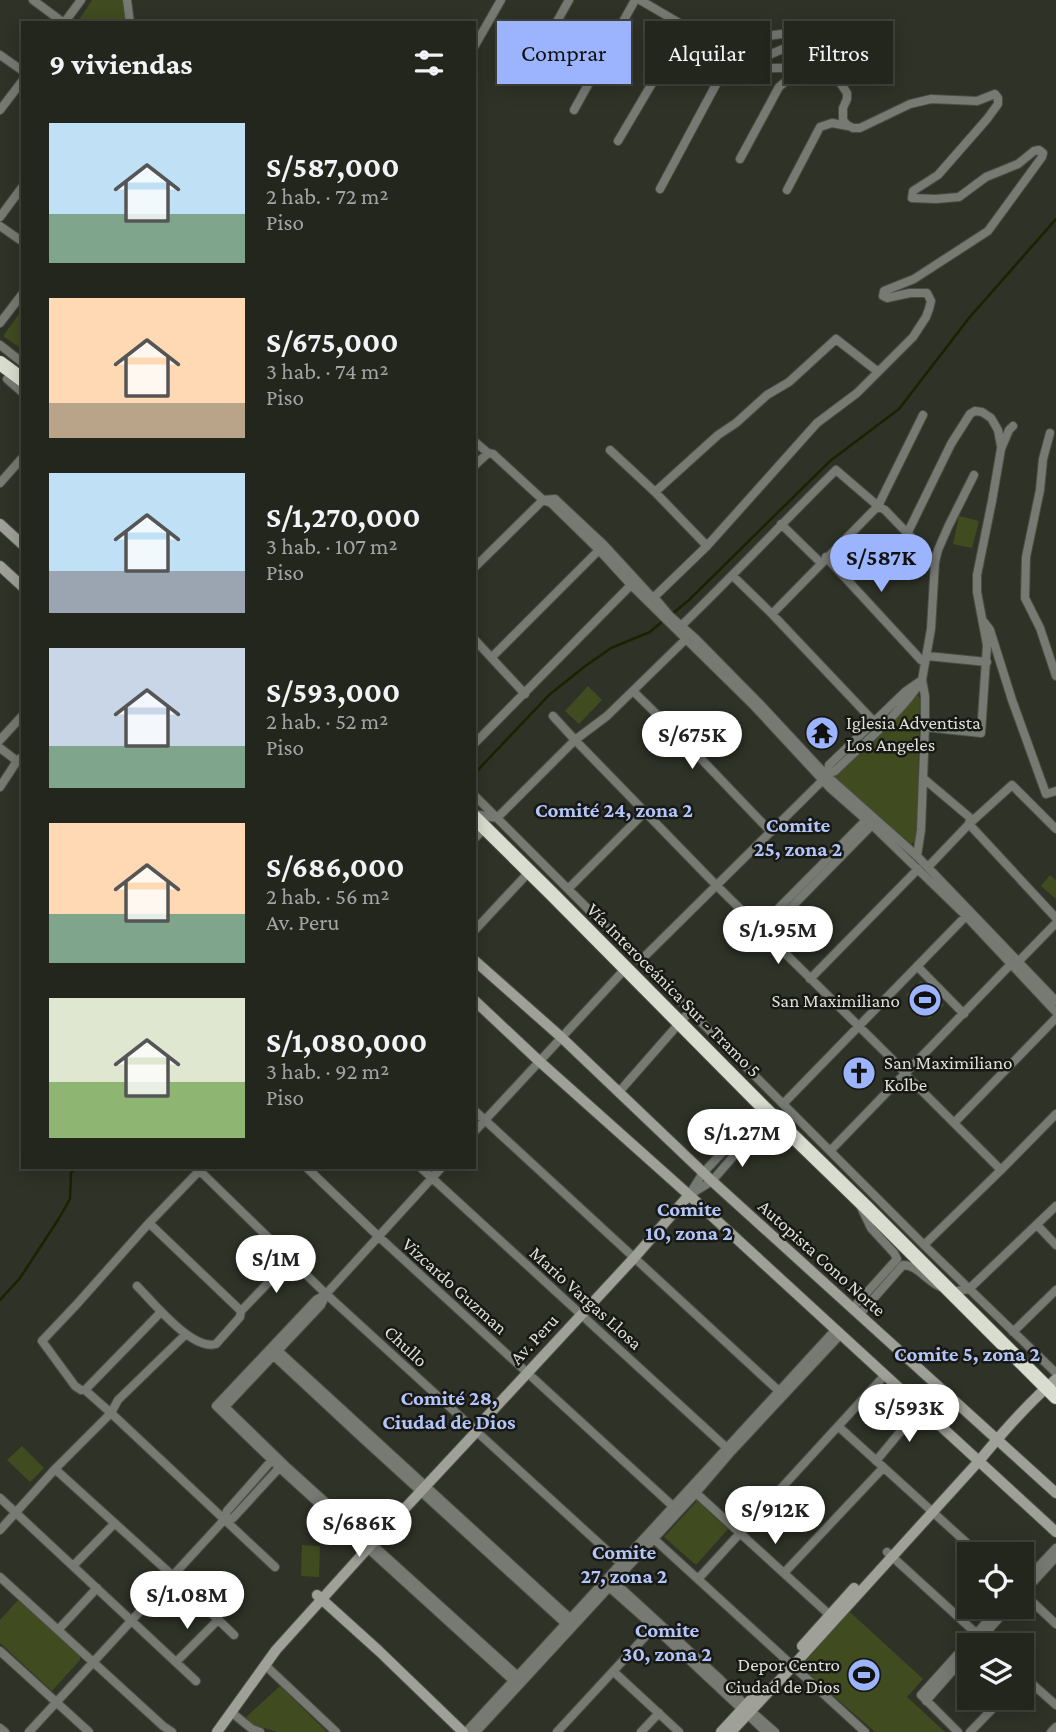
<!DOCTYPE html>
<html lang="es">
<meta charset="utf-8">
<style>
:root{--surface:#23261d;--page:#2b2e26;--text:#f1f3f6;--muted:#a3a5a4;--line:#40433b;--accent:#9cb4fd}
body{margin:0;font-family:"Crimson Pro",serif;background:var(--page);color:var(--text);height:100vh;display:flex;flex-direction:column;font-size:26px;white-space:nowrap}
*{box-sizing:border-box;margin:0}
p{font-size:23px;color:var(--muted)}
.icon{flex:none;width:38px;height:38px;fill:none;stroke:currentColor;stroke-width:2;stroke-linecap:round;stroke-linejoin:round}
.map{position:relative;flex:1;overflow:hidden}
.drawer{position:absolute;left:21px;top:21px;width:455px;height:1148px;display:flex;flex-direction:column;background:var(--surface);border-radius:0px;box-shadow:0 4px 18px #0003,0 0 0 2px var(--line)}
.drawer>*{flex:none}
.hud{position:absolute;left:497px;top:21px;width:453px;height:63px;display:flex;gap:14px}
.fabs{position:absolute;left:957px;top:1542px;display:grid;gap:14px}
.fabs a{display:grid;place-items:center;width:77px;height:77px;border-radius:0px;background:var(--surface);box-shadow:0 4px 18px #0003,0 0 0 2px var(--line);font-size:35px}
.price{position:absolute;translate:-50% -60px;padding:0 16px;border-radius:24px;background:#fff;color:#222;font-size:23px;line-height:46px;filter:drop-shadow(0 2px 4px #0008)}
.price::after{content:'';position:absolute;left:50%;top:42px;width:21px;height:16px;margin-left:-10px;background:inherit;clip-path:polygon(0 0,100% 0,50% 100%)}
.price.on{background:var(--accent);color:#111}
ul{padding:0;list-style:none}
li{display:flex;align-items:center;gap:21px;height:175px;padding:0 28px}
li span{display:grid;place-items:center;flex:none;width:196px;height:140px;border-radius:0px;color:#555}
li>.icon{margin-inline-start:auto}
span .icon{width:84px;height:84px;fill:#fffc;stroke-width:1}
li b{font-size:30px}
h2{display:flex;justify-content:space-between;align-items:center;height:84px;padding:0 28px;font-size:30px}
.chip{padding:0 24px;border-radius:0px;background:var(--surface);box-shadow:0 4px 18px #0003,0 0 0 2px var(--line);font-size:24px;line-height:63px}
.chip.on{background:var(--accent);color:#111}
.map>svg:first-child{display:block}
.green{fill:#414b20}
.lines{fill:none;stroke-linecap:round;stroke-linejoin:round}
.stream{stroke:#1b2200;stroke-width:2.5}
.street-casing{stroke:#4b4e43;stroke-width:10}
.secondary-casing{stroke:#4b4e43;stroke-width:12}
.highway-casing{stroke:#4b4e43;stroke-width:16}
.street{stroke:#777973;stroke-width:8}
.secondary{stroke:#9fa198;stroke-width:10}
.highway{stroke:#d9ddcf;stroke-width:14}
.labels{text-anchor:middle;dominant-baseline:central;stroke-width:5;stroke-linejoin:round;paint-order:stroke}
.poi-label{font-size:19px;fill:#dddfd8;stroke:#181914;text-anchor:start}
.street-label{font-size:19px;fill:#dddfd8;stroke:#181914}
.neighbourhood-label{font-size:21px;font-weight:bold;fill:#b3c6fc;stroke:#181914}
</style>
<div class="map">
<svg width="1056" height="1732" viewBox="0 0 1056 1732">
<rect width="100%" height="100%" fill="#2f3227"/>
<!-- green -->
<path class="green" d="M92 0H123L127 23H77Z
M22 310 23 311V350L3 336Z
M959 516 979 521 972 548 953 544Z
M588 686 602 700 579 724 565 711Z
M917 695 920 698 917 830 914 842 911 844 834 777Z
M1050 875 1056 880V899L1041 886Z
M921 981 944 1005 929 1019 906 995Z
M22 1446 44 1468 30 1482 7 1460Z
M697 1501 728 1529 696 1565 664 1537Z
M302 1545 320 1546 319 1577 301 1576Z
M18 1600 80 1655V1660L52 1691 0 1643V1620Z
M849 1611 923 1679 907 1697 945 1732H875L805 1671 804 1658Z
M280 1686 327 1732H277L254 1725 246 1717Z"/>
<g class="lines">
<!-- stream -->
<path class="stream" d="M672 614 689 600 830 461 899 409 969 318 1056 219
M474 774 549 695 584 667 611 648 650 632 664 620
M0 1300 20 1278 58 1220 70 1199 71 1173 76 1167"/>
<defs>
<path id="street" d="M33 0 64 23
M127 0 130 23
M640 0 698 34 711 38 736 40 782 34H798L802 38 797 43 757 60V67L764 68H806L823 65 831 69 847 93V99L843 108V120L847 125 853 128H860L910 104 931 99 977 101 995 94 998 98V104L987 119 938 175 913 191 912 198 936 199 959 197 986 177 1018 164 1034 151 1039 150 1043 153 1042 157 988 231 914 279 884 291 883 296 887 298 910 293H927L931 301 929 309 926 317 913 337 857 393 817 423 707 546 649 602
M64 23 81 0
M474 47 501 0
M0 55 23 71
M526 77 569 0
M0 110 23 80
M574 110 635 0
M618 141 686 26
M740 159 779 87 801 68
M660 189 727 64 733 59 757 60
M787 190 820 127 832 123 848 126
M0 217 23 186
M0 226 23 242
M0 323 23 293
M0 345 23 363
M7 379 23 393
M1050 433 1043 459 1040 490 1026 557 1025 598 1040 628 1056 676
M474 441 488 453 493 454 543 500 551 503 599 550 631 585 755 707 830 788 872 825 966 916 1056 1012
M610 450 655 492 707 546
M474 466 488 453
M0 483 23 457
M655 492 718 435 736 423 767 395 789 382 836 339 877 371
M781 524 821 563
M907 534 951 444 970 414 975 411 982 412 991 418 998 430 1001 446
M826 557 921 660 927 656 987 662
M474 568 543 500 555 499 604 545 650 595 654 597 670 616 696 639 759 703 827 776 917 856 1056 1001
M733 576 772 614 880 728
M772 614 878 506 923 415
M984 622 990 630 1012 700 1046 794 1056 791
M681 626C734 575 784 521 836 470L878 506 885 510 935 562
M474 639 525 694
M492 657 601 548
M633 691 683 740 771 832
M553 716 575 740 716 885 900 1067 905 1074 1001 1170
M925 727 981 733 987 645 977 592V575L992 501 1001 449 1009 430 1013 426
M0 740 23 715
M474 744 631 585
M0 748 17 761
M827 776 829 765 906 691 919 682
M923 778 968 816 970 818 969 824 1056 918
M0 787 17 761 23 756
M474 795 924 1245 1056 1373
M474 814 497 818 575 740 607 716 686 639
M474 839 485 828
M917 856 921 830 925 727V696L922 680 931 629 935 562 938 550 948 527 974 475
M928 867 969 824 1012 785 1056 829
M568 889 646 811
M760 927 866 820
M474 931 529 872
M766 933 872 825
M640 961 830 773 835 771C864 743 900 714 922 680
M917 966 964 1014
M810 979 918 869
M619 1092 690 1011
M783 1104 966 916
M474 1110 781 1393
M954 1123 1056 1018
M474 1132 625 969
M830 1151 1011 964 1019 961 1056 923
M306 1167 378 1236 676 1509
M420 1167 729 1450
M201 1169 149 1223 77 1304 42 1341 75 1386 81 1390H85L111 1413 275 1567
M200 1171 326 1294 626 1568
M691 1192 703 1173 764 1108
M689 1195 712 1181 770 1114
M149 1223 241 1311
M1037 1225 1056 1245
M924 1245 1001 1170 1056 1114
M137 1286C153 1302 192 1351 216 1344L240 1317 241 1311 291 1259
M951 1292 969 1289 1056 1206
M326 1294 316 1300 216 1406 284 1472 518 1685
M852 1309 897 1259 894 1253 871 1228 861 1207
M859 1315 903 1265C918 1265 927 1282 941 1287
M1013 1332 1056 1290
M273 1346 573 1621
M273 1355 361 1437 567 1625
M85 1390 161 1312
M220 1402 288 1468 520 1678
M223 1409 321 1305 326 1294 442 1167
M839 1427 979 1554
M876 1461 920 1408
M55 1469 173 1576 234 1635
M696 1493 833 1618
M0 1498 196 1681
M224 1520 233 1518 280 1467
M0 1530 55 1469 111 1413 118 1400 186 1334
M654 1539 865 1732
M887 1552 989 1645
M73 1566 114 1524
M784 1573 883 1468
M0 1577 163 1726 172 1732
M611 1579 721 1680 751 1711 775 1732
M698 1579 885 1375
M1022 1584 1056 1548
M609 1587 654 1627 766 1732
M1022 1592 1056 1624
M1022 1594 1056 1557
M58 1630 97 1588
M975 1645 1010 1606
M0 1651 89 1732
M176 1662 218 1620
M265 1665 336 1732
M614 1672 679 1732
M1022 1675 1056 1705
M926 1701 970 1651
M231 1712 252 1729 260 1732
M0 1728 5 1732
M29 1732 224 1520 227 1511 272 1460
M466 1732 836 1329
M476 1732 696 1493 731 1452 841 1334
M557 1732 654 1627
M641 1732 659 1713
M958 1732 921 1695 1001 1606
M970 1732 1003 1698
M1051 1732 1056 1727"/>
<path id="secondary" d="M0 524 23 545
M0 566 23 587
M474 960 561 1037 712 1181 1056 1493
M474 1000 539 1061 689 1195 1056 1532
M317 1595 379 1651 463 1732
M802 1646 854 1588
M217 1732 276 1650 368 1548 476 1432 481 1423 634 1258 689 1195
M721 1732 757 1693
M731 1732 792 1667 979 1461C1002 1433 1028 1403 1056 1379"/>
<path id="highway" d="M0 363 23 380
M474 817 551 893 764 1108 866 1207 1056 1397"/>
</defs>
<!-- street casing -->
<use href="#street" class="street-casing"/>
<!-- secondary casing -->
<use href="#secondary" class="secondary-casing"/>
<!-- highway casing -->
<use href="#highway" class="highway-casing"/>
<!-- street -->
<use href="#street" class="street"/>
<!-- secondary -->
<use href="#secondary" class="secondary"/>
<!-- highway -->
<use href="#highway" class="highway"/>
</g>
<!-- icons -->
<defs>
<symbol id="temple-disc" viewBox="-11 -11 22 22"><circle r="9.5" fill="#9cb4fd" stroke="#181914"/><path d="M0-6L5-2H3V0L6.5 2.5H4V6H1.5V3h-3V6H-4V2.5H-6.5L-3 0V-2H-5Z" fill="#111"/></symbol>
<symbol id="stadium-disc" viewBox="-11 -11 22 22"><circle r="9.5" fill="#9cb4fd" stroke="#181914"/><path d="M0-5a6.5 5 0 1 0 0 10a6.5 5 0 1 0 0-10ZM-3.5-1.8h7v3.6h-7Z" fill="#111"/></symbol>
<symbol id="church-disc" viewBox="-11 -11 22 22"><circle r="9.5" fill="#9cb4fd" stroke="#181914"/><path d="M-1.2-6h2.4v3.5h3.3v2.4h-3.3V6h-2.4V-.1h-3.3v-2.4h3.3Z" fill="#111"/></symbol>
</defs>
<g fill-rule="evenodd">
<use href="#temple-disc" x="803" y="714" width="38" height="38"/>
<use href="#stadium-disc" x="906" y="981" width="38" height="38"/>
<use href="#church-disc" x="840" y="1054" width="38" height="38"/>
<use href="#stadium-disc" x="845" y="1656" width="38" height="38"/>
</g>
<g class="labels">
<!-- poi labels -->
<g class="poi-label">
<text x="846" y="722">Iglesia Adventista<tspan x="846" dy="22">Los Angeles</tspan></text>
<text x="900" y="1000" text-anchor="end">San Maximiliano</text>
<text x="884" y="1062">San Maximiliano<tspan x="884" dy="22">Kolbe</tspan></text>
<text x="840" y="1664" text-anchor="end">Depor Centro<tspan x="840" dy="22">Ciudad de Dios</tspan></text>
</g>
<!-- street labels -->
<g class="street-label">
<text transform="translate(674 990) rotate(45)">Vía Interoceánica Sur - Tramo 5</text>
<text transform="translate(822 1258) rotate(42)">Autopista Cono Norte</text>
<text transform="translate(455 1286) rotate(42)">Vizcardo Guzman</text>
<text transform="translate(586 1298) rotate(42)">Mario Vargas Llosa</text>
<text transform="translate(534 1339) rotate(-47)">Av. Peru</text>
<text transform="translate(406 1346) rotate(43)">Chullo</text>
</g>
<!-- neighbourhood labels -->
<g class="neighbourhood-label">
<text x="614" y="810">Comité 24, zona 2</text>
<text x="798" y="825">Comite<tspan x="798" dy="24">25, zona 2</tspan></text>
<text x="689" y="1209">Comite<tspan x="689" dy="24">10, zona 2</tspan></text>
<text x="967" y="1354">Comite 5, zona 2</text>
<text x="449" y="1398">Comité 28,<tspan x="449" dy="24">Ciudad de Dios</tspan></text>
<text x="624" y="1552">Comite<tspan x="624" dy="24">27, zona 2</tspan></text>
<text x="667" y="1630">Comite<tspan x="667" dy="24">30, zona 2</tspan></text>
</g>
</g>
</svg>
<div class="fabs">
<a><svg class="icon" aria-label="locate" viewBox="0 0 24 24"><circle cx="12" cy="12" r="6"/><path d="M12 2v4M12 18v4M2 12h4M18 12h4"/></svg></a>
<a><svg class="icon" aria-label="layers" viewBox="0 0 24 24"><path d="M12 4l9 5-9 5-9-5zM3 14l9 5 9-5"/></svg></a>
</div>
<b class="price on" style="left:881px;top:594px">S/587K</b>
<b class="price" style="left:692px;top:771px">S/675K</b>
<b class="price" style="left:778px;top:966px">S/1.95M</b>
<b class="price" style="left:742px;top:1169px">S/1.27M</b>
<b class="price" style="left:276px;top:1295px">S/1M</b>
<b class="price" style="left:909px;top:1444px">S/593K</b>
<b class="price" style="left:775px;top:1546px">S/912K</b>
<b class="price" style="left:359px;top:1559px">S/686K</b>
<b class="price" style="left:187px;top:1631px">S/1.08M</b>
<div class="hud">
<a class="chip on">Comprar</a>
<a class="chip">Alquilar</a>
<a class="chip">Filtros</a>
</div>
<section class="drawer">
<h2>9 viviendas<svg class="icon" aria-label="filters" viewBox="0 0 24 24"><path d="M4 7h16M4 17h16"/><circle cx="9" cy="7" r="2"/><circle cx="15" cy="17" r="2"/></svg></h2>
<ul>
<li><span style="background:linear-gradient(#bfe0f5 65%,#7fa58c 0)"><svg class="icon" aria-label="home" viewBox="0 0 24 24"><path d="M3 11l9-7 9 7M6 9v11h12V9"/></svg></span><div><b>S/587,000</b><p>2 hab. · 72 m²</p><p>Piso</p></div></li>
<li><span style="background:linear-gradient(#ffd9b3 75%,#b9a48a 0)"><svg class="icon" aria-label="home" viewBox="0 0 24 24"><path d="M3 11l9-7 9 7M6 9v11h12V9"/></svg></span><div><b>S/675,000</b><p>3 hab. · 74 m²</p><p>Piso</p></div></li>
<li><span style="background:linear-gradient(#bfe0f5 70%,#9aa5b1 0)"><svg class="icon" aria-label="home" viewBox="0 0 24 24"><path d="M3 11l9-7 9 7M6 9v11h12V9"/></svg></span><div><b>S/1,270,000</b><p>3 hab. · 107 m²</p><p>Piso</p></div></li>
<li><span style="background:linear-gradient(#c9d6e8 70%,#7fa58c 0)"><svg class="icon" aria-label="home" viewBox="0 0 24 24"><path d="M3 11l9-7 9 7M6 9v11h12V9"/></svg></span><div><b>S/593,000</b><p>2 hab. · 52 m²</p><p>Piso</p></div></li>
<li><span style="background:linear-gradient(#ffd9b3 65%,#7fa58c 0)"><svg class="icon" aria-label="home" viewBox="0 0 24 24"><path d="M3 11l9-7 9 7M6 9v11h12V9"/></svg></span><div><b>S/686,000</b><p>2 hab. · 56 m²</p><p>Av. Peru</p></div></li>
<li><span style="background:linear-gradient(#dfe7d0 60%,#8fb573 0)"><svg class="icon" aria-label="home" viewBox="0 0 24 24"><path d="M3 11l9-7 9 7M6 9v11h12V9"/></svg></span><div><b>S/1,080,000</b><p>3 hab. · 92 m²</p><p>Piso</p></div></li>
</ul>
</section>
</div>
